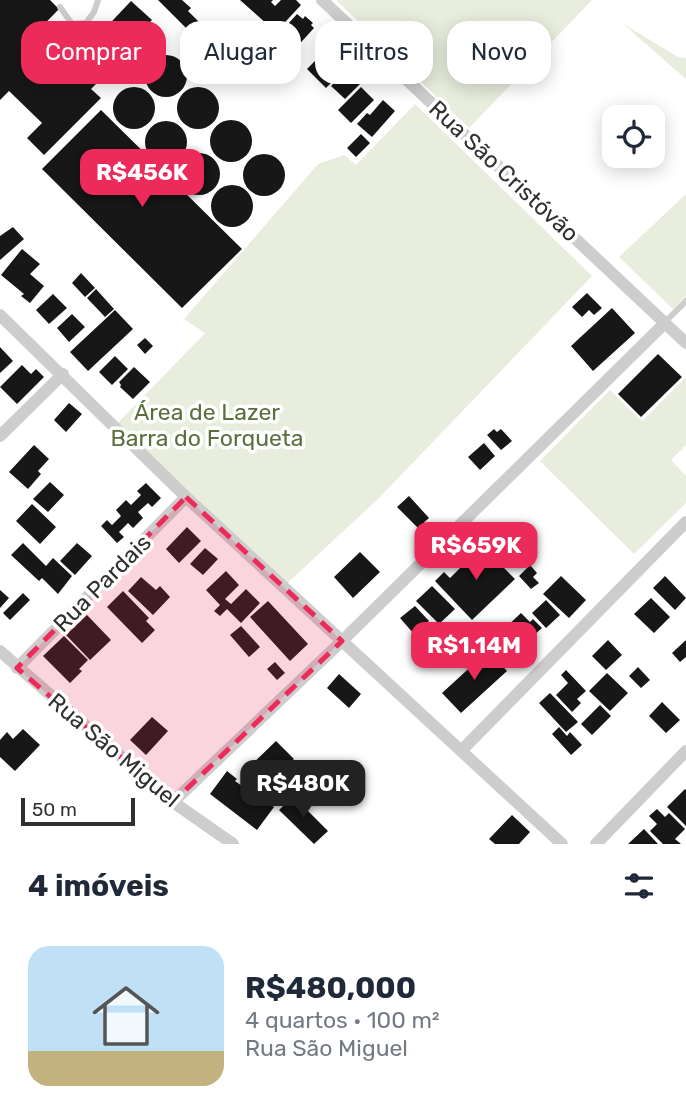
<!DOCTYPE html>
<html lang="pt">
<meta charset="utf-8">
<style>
:root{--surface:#fff;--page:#f6f6f7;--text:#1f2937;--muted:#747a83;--line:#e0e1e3;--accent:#ed2b5a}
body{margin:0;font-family:Rubik,sans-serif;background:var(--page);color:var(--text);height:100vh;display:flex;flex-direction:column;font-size:26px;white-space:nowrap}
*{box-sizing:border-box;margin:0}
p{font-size:23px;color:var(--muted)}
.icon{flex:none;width:38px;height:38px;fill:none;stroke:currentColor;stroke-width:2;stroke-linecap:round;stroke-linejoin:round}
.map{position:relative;height:844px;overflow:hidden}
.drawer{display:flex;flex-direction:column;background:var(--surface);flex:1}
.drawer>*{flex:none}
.hud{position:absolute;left:21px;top:21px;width:644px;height:63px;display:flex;gap:14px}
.fabs{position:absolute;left:602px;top:105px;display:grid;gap:14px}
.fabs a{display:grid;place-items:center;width:63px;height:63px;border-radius:14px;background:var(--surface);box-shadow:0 4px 18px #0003;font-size:35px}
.scale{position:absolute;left:21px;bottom:18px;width:114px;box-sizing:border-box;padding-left:7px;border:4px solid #303030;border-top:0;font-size:19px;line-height:24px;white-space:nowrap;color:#303030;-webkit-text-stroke:5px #fff;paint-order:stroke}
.price{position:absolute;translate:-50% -60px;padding:0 16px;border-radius:14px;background:var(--accent);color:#fff;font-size:23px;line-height:46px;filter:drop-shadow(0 2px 4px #0008)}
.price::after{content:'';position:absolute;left:50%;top:42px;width:21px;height:16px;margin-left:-10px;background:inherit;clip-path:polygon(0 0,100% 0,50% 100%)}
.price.current{background:#222;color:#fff}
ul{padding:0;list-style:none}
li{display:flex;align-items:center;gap:21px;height:175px;padding:0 28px}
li+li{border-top:2px solid var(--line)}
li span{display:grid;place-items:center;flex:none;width:196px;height:140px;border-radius:21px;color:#555}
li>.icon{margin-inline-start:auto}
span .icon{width:84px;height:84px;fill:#fffc;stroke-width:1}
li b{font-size:30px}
h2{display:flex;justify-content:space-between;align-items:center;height:84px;padding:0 28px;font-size:30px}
.chip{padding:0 24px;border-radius:21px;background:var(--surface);box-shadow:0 4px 18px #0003;font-size:24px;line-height:63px}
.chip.current{background:var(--accent);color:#fff}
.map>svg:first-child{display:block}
.green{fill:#e8eddd}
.building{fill:#171717}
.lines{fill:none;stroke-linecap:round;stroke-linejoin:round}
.lane{stroke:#cdcdcd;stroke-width:6}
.street{stroke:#cdcdcd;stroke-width:12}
.marked{fill:#ed2b5a;fill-opacity:0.2;stroke:#ed2b5a;stroke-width:5;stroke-dasharray:14 9;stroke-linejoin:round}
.labels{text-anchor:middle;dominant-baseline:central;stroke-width:7;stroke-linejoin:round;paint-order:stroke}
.street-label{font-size:23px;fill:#303030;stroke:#fff}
.park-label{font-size:23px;fill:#5b6e3b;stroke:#fff}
</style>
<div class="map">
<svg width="686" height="844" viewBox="0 0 686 844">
<rect width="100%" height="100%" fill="#fff"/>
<!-- green -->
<path class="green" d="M336 0H592L469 128Z
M622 23 678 57 686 58V79Z
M415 104 592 276 378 499 283 587 115 426 205 333 184 319 318 164 344 155 356 165Z
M686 194V296L673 309 619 257Z
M686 377V445L671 460 686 476V503L634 554 540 461 610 390 642 421Z"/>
<!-- building -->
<path class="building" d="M0 0H50L59 9 23 46 36 59 45 50 57 62 78 41 109 71 91 89 101 98 44 155 27 138 42 123 9 91 0 100Z
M158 0H182L191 8 188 11 206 29 197 39Z
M240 0H273L271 2 275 6 281 0H296L301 5 276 32Z
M131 1 152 20 117 56 97 37Z
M297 14 303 19 305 16 313 23 311 25 314 28 294 50 278 35Z
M334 42 353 61 326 88 307 69Z
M225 48 242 64 230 77 213 60Z
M145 76a21 21 0 1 1 42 0a21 21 0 1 1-42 0Z
M348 69 362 82 345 99 331 86Z
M361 87 374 100 351 123 338 110Z
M177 108a21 21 0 1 1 42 0a21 21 0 1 1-42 0Z
M113 108a21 21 0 1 1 42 0a21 21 0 1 1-42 0Z
M383 100 395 111 372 137 357 124 367 113 370 115Z
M101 110 242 249 182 308 42 169Z
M210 141a21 21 0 1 1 42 0a21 21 0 1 1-42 0Z
M145 142a21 21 0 1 1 42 0a21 21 0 1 1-42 0Z
M361 134 370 143 356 157 347 148Z
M178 174a21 21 0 1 1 42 0a21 21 0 1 1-42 0Z
M243 175a21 21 0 1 1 42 0a21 21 0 1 1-42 0Z
M211 206a21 21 0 1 1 42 0a21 21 0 1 1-42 0Z
M13 227 24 239 0 260V236Z
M22 249 40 264 30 274 44 286 30 303 21 296 24 294 1 275Z
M81 273 95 288 85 297 72 283Z
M96 289 114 309 105 317 87 298Z
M587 293 602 308 594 315 589 310 582 317 572 307Z
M53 294 67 308 49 324 36 310Z
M612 308 635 333 593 371 571 346Z
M115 310 133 329 88 371 70 352Z
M72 314 85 327 69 342 57 328Z
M145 338 153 346 145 354 137 345Z
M0 347 13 361 0 373Z
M658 354 682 377 641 417 618 394Z
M115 356 128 369 112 385 99 372Z
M22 365 31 374 36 369 44 377 17 404 0 387Z
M134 367 150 382 133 399 120 387 121 385 119 382Z
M69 403 82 414 66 432 54 420Z
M494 429 497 432 501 429 512 441 501 450 487 435Z
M484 443 495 456 480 470 468 457Z
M34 445 49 459 38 471 41 474 28 489 9 472Z
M50 482 64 495 48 512 33 499Z
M146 483 161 498 152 507 148 503 138 512 143 518 133 528 128 523 119 532 124 537 117 543 101 526 107 520 112 525 121 516 116 510 126 500 131 505 141 495 137 491Z
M409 496 429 518 418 528 397 507Z
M32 504 56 527 40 544 16 521Z
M187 527 201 541 179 563 166 549Z
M23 543 46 566 53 558 72 576 58 594 42 578 39 581 11 555Z
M77 543 92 556 75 575 60 561Z
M483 547 515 579 472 620 435 581 444 572 450 578 461 567 456 561 466 552 472 557Z
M205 548 218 559 203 575 190 564Z
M360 552 380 572 353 598 334 577Z
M530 565 537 573 533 577 539 583 531 589 519 576Z
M226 571 239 585 225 599 231 604 246 589 260 603 241 623 227 609 220 616 214 611 220 605 206 590Z
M561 576 586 600 569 618 543 594Z
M665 576 686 598 675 610 653 588Z
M141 577 156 590 160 586 170 597 153 615 128 591Z
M432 586 455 609 439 624 416 601Z
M0 590 9 598 0 608Z
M123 591 149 618 146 621 155 630 142 643 107 607Z
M23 593 30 600 10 620 3 613Z
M651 598 670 617 654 633 634 614Z
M546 600 560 615 546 628 532 613Z
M268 601 308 644 290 661 250 617Z
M415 606 429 621 414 634 400 618Z
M521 613 530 622 533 619 542 628 533 636 536 639 527 648 506 627Z
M87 615 111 640 90 660 66 635Z
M241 626 260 647 249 657 230 635Z
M64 636 88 660 79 669 82 671 70 683 43 656Z
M608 640 622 655 606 670 592 656Z
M686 640V657L680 662 672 653Z
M488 651 507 671 461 713 442 693Z
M275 662 285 673 277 680 267 669Z
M638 667 650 680 641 688 629 676Z
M566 670 586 691 577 699 581 703 572 712 556 695 568 683 561 675Z
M607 673 628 693 610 711 589 691Z
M339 674 361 694 349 708 327 688Z
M550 693 578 722 566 732 539 703Z
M662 702 680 720 666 733 649 716Z
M600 705 611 716 592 735 581 724Z
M152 717 168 731 146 755 130 740Z
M559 727 567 736 570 732 582 745 571 755 552 734Z
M23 729 40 745 15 771 0 757V740L7 732 13 739Z
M276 741 294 759 265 788 247 769Z
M227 771 237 779 235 781 242 786 244 784 261 796 259 798 266 804 267 802 274 807 257 830 210 794Z
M685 789 686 790V826L667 807Z
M293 796 328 831 314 844 279 810Z
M657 809 665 817 669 813 685 829 675 839 681 844H663L650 831 657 824 649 816Z
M512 815 530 832 519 844H495L489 839Z
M644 829 658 844H628Z"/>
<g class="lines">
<!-- lane -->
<path class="lane" d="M60 7 72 24 86 23 94 12 98 0
M665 322 686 301"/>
<!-- street -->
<path class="street" d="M322 0 686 343
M0 315 186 497 562 844
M0 436 63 374
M0 651 173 802 233 844
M17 668 186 497
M462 750 686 522
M173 802 342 641 665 323
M596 844 686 751"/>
</g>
<!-- marked area -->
<path class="marked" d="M186 497 342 641 173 802 17 668Z"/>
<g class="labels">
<!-- street labels -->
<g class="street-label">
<text transform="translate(504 171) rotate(43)">Rua São Cristóvão</text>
<text transform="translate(102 583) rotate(-45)">Rua Pardais</text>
<text transform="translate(114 750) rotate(40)">Rua São Miguel</text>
</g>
<!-- park labels -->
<g class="park-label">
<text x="207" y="412">Área de Lazer<tspan x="207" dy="26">Barra do Forqueta</tspan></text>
</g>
</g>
</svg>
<div class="fabs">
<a><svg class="icon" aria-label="locate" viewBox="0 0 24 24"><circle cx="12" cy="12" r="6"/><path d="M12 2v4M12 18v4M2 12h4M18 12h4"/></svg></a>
</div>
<div class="scale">50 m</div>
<b class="price" style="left:142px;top:209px">R$456K</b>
<b class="price" style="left:476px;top:582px">R$659K</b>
<b class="price" style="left:474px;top:682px">R$1.14M</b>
<b class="price current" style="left:303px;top:820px">R$480K</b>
<div class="hud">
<a class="chip current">Comprar</a>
<a class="chip">Alugar</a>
<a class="chip">Filtros</a>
<a class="chip">Novo</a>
</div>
</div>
<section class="drawer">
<h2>4 imóveis<svg class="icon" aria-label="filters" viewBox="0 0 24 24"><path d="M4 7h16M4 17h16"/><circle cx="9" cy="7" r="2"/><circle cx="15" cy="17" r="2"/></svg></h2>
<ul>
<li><span style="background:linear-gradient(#bfe0f5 75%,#c2b280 0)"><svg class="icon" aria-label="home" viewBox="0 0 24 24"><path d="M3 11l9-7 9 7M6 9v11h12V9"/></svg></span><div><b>R$480,000</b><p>4 quartos · 100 m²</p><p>Rua São Miguel</p></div></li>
</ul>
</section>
